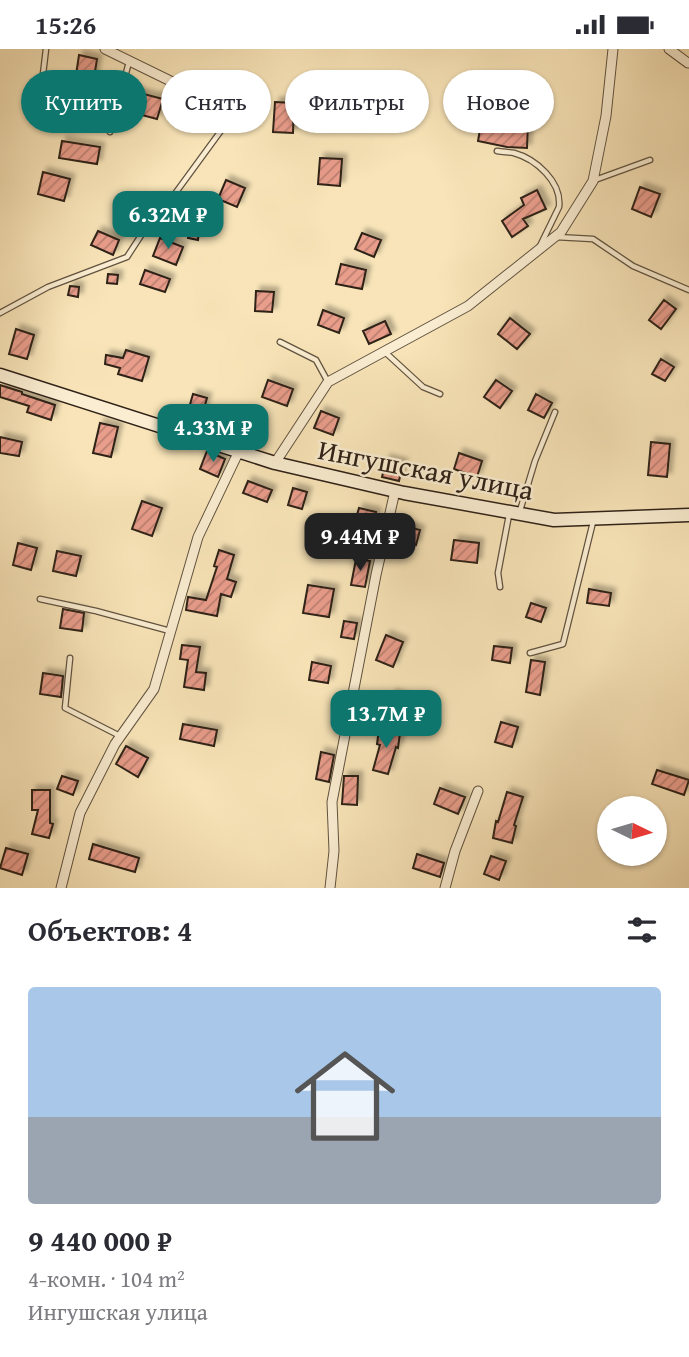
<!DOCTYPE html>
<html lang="ru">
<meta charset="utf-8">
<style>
:root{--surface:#fff;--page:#f7f7f7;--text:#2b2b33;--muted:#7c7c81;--accent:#0f766e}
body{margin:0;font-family:"Gentium Book Plus",serif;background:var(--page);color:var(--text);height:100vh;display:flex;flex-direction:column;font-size:26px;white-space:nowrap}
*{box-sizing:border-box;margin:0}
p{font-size:23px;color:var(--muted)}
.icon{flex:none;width:38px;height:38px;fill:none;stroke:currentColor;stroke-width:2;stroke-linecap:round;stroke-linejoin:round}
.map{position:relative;height:839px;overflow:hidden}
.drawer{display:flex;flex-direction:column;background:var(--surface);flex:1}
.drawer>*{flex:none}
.hud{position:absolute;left:21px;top:21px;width:648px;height:63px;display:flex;gap:14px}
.needle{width:46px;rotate:95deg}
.fabs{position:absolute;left:597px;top:747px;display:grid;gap:14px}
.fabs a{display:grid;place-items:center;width:70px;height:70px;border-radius:50%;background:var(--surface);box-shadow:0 2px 5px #0004;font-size:35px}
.price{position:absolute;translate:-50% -60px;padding:0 16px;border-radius:14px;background:var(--accent);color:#fff;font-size:23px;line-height:46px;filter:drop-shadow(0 2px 4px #0008)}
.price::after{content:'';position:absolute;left:50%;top:42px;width:21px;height:16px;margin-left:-10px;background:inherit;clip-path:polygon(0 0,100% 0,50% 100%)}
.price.selected{background:#222;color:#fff}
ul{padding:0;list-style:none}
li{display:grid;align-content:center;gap:14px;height:371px;padding:0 28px}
li span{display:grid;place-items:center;height:217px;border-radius:7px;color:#555}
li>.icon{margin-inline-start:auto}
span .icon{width:126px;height:126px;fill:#fffc;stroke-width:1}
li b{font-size:30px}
h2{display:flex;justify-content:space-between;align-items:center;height:84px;padding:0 28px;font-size:30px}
.tag{padding:0 24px;border-radius:32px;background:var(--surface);box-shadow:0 2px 5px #0004;font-size:24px;line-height:63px}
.tag.selected{background:var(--accent);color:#fff}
.status{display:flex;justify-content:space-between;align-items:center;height:49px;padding:0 35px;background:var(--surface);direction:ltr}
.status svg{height:19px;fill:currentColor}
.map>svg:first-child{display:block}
.building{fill:url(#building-hatch);stroke:#2e2117;stroke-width:2;filter:url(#shadow)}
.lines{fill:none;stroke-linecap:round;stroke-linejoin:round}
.lane-casing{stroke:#60523f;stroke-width:7}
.street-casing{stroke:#60523f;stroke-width:11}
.secondary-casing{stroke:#2e2117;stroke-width:15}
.lane{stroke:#faedd1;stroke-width:4.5}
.street{stroke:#faedd1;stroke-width:9}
.secondary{stroke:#faedd1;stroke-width:12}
.labels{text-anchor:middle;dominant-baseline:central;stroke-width:5;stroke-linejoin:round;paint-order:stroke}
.street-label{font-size:28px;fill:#2e2117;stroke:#faedd1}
</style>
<div class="status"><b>15:26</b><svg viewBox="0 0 49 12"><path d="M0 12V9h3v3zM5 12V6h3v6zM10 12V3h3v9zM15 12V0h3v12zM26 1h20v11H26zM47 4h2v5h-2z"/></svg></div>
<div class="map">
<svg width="689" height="839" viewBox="0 0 689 839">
<defs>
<pattern id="building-hatch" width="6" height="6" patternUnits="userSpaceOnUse" patternTransform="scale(1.75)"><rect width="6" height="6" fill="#e99d8b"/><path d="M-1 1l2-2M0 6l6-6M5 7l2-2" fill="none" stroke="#bd8071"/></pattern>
<filter id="shadow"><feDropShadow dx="4.5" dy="-4.5" stdDeviation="2" flood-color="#0004"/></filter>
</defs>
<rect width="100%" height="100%" fill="#f8e4b8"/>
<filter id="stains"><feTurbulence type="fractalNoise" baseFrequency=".00286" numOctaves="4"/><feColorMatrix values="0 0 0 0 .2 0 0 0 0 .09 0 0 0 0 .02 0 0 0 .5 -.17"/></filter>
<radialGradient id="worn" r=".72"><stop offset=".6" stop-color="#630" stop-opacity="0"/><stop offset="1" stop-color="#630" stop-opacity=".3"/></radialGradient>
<!-- building -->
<path class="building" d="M79 6 97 10 94 29 76 26Z
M128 41 163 50 157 70 123 61Z
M202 52 219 58 209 82 193 76Z
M275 53 294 54 293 84 273 83Z
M509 72 528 73 527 99 507 98 478 92 481 75 508 80Z
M62 92 100 98 97 115 59 109Z
M320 109 342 110 340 137 318 135Z
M43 123 70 130 64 152 38 145Z
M226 131 245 139 237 158 218 150Z
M640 138 660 145 651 168 632 160Z
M537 141 546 160 523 170 528 177 512 188 502 172 524 156 521 149Z
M190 180 199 182 198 191 188 189Z
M98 182 119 191 113 206 91 196Z
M362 184 381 191 374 208 355 200Z
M160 189 183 198 176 216 153 207Z
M341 215 366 221 362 240 336 235Z
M145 221 170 230 165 243 140 235Z
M108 225 118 226 117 235 107 234Z
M70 237 79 238 78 248 68 246Z
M256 242 274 243 272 263 255 262Z
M664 251 676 260 661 280 649 271Z
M323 261 344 269 339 284 318 276Z
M510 269 530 285 517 300 498 285Z
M385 272 391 285 369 295 363 282Z
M16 280 34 286 27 310 9 305Z
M126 301 149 308 142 332 118 325 120 319 105 315 106 306 123 309Z
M661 310 674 318 665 332 652 325Z
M268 331 293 340 287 357 262 348Z
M496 331 512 342 500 359 484 348Z
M0 336 22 343V345L55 356 51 371 27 363 29 357 0 348Z
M193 345 207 349 201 370 187 366Z
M536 345 552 354 544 369 528 361Z
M321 362 339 369 333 386 314 379Z
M100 374 118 378 111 408 93 404Z
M0 388 22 393 19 407 0 404Z
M651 393 670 395 667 428 648 426Z
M207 402 225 410 218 428 200 420Z
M459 404 482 412 477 428 454 420Z
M386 410 403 414 399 432 382 428Z
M248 432 272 441 267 453 243 444Z
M293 439 307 443 302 460 288 456Z
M142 452 162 459 152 487 132 480Z
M359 459 376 463 372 477 355 473Z
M399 476 420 481 416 496 395 490Z
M332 477 354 481 351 502 329 498Z
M454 491 479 494 477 514 451 511Z
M18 494 37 499 31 521 13 516Z
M219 501 234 506 227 530 236 533 231 548 221 545 217 567 186 561 188 548 206 551 217 518 214 517Z
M57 502 81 507 76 527 53 522Z
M356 510 370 512 365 538 351 536Z
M308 536 334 540 329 568 303 564Z
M589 540 611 544 609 557 587 554Z
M531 554 546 559 541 573 526 568Z
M63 560 84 564 82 582 60 579Z
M344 572 357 574 354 590 341 588Z
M386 586 403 593 393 618 376 611Z
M182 596 200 598 196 623 206 624 204 641 184 638 188 611 180 610Z
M494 597 512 599 510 614 492 611Z
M531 611 545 613 540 646 526 643Z
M312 613 331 617 328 634 309 631Z
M43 624 63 627 61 648 40 645Z
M392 645 407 650 403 666 387 662Z
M501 673 518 678 512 698 495 693Z
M183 675 217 681 214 697 180 690Z
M379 680 400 684 398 699 396 698 388 725 373 721 380 696 377 695Z
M126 697 148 709 138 728 116 715Z
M321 703 334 706 329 733 316 730Z
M657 721 689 731 684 746 652 735Z
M62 727 78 732 73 746 57 740Z
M344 727H358L357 756 342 755Z
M440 739 465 748 458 765 434 755Z
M32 741H50V774L53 775 49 789 32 785 38 761H32Z
M507 743 523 748 514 776 516 777 512 794 493 789 496 772 498 773Z
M93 795 139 809 135 823 89 810Z
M6 799 28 805 22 826 0 819Z
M417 805 444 814 440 828 413 819Z
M491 807 506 812 499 831 484 825Z"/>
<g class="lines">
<defs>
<path id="lane" d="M35 47 43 25 46 0
M110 83 129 13
M497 102C503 103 509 103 514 104 536 110 562 133 559 158L540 197
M595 131 650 111
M556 188 593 190 633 217 689 241
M0 264 48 238 127 208 153 168 174 146 231 68
M280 293 316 311 328 333
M386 304 423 338 440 345
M519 465 535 412 555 363
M500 538 498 524 509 466
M40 550 96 562 170 582
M530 604 563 595 593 473
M70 609 65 659 120 687"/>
<path id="street" d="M105 0 193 43
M669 0 688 14
M275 414 328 333 468 257 561 183 593 132 606 67 613 0
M61 839 80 764 115 695 154 640 198 488 239 402
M330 839 334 802 332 753 376 526 395 442
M445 839 455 802 478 742"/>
<path id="secondary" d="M0 326 275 414 404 444 554 471 689 466"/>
</defs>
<!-- lane casing -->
<use href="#lane" class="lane-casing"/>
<!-- street casing -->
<use href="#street" class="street-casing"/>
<!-- secondary casing -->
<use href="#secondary" class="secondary-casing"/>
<!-- lane -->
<use href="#lane" class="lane"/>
<!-- street -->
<use href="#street" class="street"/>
<!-- secondary -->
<use href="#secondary" class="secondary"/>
</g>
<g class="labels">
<!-- street labels -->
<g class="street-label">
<text transform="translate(426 420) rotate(11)">Ингушская улица</text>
</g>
</g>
<rect width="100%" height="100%" filter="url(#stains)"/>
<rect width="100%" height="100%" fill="url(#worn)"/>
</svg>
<div class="fabs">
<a><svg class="needle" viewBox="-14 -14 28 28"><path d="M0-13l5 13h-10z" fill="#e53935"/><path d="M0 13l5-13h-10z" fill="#7c7c81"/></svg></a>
</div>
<b class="price" style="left:168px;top:202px">6.32M ₽</b>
<b class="price" style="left:213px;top:415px">4.33M ₽</b>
<b class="price selected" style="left:360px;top:524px">9.44M ₽</b>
<b class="price" style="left:386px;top:701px">13.7M ₽</b>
<div class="hud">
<a class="tag selected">Купить</a>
<a class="tag">Снять</a>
<a class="tag">Фильтры</a>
<a class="tag">Новое</a>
</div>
</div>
<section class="drawer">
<h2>Объектов: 4<svg class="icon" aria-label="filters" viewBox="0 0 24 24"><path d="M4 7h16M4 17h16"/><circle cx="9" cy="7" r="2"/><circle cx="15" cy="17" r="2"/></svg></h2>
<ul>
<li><span style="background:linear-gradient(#a9c7e8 60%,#9aa5b1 0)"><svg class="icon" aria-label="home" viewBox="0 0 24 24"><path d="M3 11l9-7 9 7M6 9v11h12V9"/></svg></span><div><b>9 440 000 ₽</b><p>4-комн. · 104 m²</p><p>Ингушская улица</p></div></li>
</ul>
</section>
